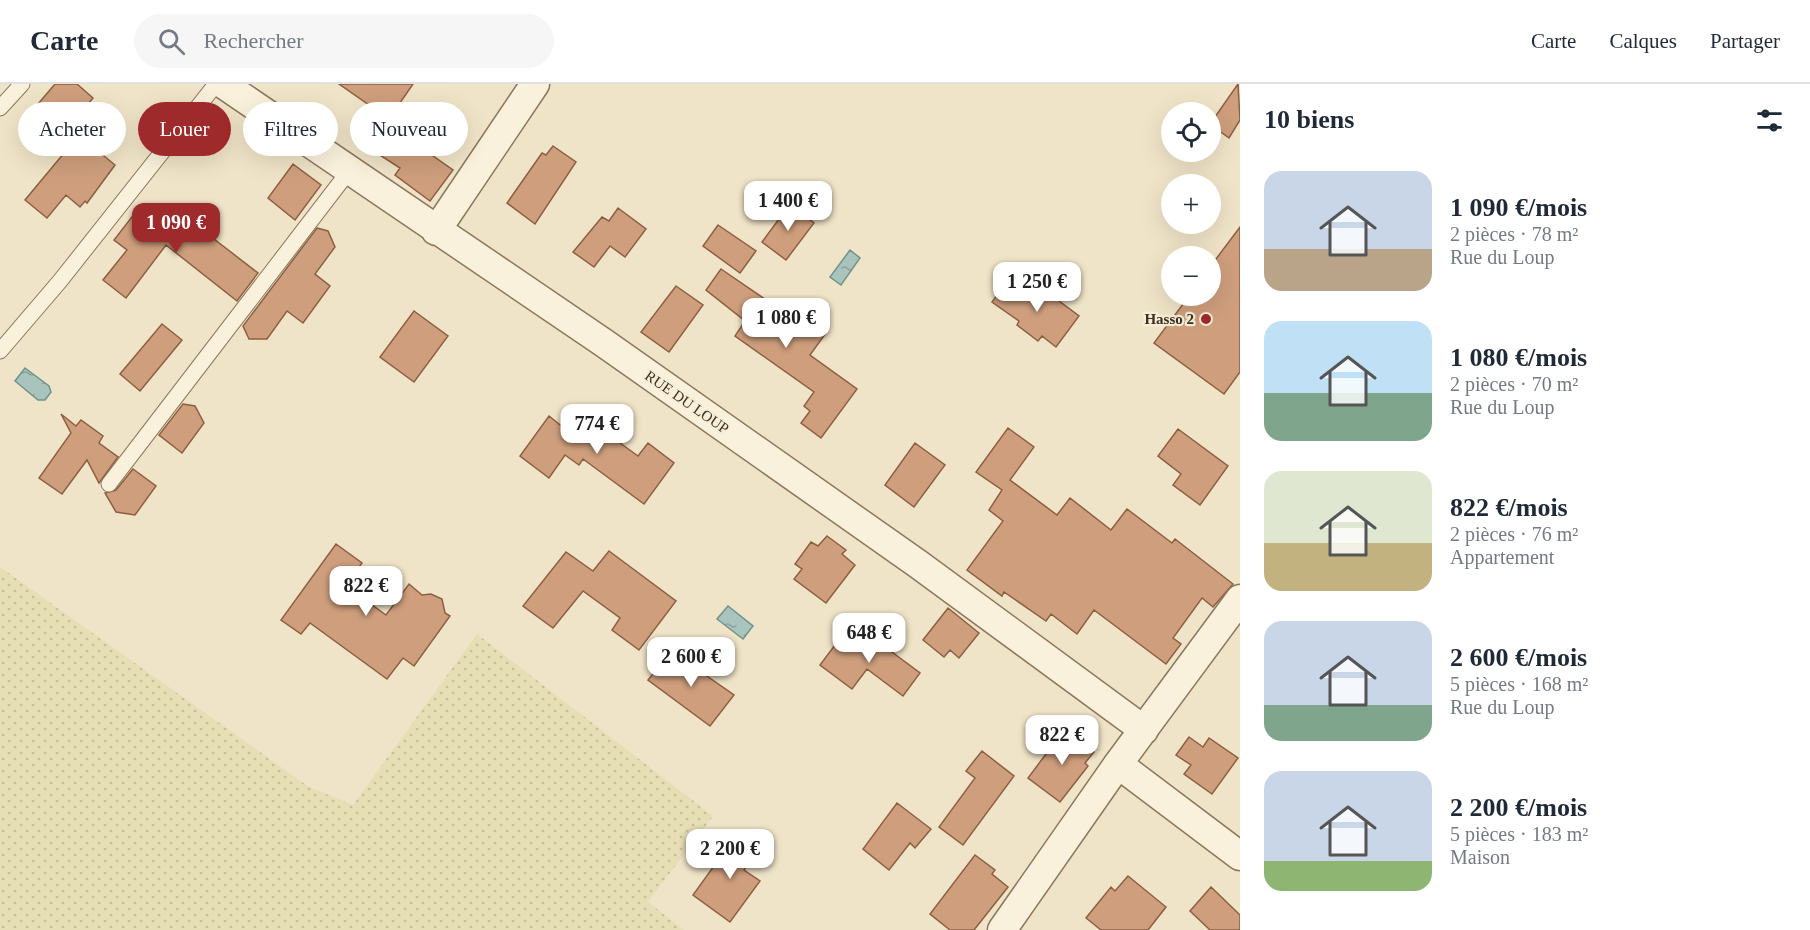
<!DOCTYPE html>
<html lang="fr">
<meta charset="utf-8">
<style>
:root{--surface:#fff;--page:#f6f6f7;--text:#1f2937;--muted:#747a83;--line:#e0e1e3;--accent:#9e2a2b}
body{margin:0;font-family:Georgia,serif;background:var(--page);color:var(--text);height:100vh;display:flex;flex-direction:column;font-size:22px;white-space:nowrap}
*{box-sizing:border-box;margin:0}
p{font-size:20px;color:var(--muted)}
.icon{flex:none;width:33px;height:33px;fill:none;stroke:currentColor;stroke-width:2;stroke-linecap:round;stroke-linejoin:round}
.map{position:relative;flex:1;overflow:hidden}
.side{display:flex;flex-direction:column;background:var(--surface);width:570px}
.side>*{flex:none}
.banner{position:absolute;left:18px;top:18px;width:570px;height:54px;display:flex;gap:12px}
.buttons{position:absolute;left:1161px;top:18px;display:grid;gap:12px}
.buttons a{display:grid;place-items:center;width:60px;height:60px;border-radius:50%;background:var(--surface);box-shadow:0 6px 24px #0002;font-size:30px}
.price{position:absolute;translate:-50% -51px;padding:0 14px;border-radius:12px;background:#fff;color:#222;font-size:20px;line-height:39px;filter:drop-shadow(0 2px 3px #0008)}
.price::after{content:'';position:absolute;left:50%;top:36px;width:18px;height:14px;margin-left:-9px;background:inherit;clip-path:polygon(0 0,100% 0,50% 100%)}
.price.selected{background:var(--accent);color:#fff}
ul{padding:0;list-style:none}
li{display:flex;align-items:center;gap:18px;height:150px;padding:0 24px}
li span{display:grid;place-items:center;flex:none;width:168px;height:120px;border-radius:18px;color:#555}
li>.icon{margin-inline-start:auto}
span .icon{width:72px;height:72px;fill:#fffc;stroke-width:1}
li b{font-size:26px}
h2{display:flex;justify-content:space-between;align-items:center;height:72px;padding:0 24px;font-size:26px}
.chip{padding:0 21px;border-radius:27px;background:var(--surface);box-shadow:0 6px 24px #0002;font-size:21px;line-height:54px}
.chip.selected{background:var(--accent);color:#fff}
header{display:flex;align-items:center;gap:36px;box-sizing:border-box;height:84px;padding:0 30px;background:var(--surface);border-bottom:2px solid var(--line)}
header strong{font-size:28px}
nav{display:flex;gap:33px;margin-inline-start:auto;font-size:21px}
.search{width:420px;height:54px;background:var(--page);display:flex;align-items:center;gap:15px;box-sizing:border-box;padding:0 21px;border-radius:33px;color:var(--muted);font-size:22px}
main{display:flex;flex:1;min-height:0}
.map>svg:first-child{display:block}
.farmland{fill:url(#farmland-dots)}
.water{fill:url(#water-ripples);stroke:#6f938a;stroke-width:1.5}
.building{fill:#cf9f7d;stroke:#8d5f41;stroke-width:1.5}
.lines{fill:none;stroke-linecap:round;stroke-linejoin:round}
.service-casing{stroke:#8d765c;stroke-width:17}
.minor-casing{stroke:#8d765c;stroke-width:31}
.service{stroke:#faf1dc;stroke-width:15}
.minor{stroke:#faf1dc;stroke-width:28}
.poi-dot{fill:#9e2a2b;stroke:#f7eed8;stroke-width:2}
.labels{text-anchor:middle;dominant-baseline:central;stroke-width:4.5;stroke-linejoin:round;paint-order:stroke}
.poi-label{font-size:15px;font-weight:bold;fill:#3d2e20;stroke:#f7eed8;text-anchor:end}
.street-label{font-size:15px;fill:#3d2e20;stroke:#f7eed8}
</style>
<header>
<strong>Carte</strong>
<div class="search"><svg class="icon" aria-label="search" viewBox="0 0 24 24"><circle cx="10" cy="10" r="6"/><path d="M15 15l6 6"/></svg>Rechercher</div>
<nav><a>Carte</a><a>Calques</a><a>Partager</a></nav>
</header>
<main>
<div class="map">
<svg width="1240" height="846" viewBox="0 0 1240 846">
<defs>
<pattern id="farmland-dots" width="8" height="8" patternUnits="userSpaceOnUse" patternTransform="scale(1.5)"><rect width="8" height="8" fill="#e6deb5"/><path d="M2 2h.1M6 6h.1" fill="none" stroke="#c6bf9b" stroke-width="1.8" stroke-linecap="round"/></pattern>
<pattern id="water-ripples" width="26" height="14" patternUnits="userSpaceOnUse" patternTransform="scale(1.5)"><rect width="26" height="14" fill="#a9c4bc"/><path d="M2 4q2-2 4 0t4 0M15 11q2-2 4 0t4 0" fill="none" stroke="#8ba098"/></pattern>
</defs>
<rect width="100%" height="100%" fill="#f0e4c8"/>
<!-- farmland -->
<path class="farmland" d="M0 483 309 703 353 721 477 550 713 732 648 818 684 846H0Z"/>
<!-- water -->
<path class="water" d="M850 166 860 174 841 201 830 193Z
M25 284 49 302 51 308 45 316H38L15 297Z
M728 522 753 542 743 555 717 535Z"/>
<!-- building -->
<path class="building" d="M55 0H77L93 14 56 58 27 33Z
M339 0H413L389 35Z
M1238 0 1240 36 1229 54 1210 40Z
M386 39 453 86 430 117 395 91 400 84 369 64Z
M79 51 115 81 87 119 85 117 80 123 66 111 47 134 25 116Z
M553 62 576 78 535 140 507 119 542 69 546 71Z
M293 80 321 101 295 136 268 114Z
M790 120 814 139 786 176 762 158Z
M165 124 198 149 201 145 258 189 237 217 166 161 126 214 103 196 127 166 114 156 138 125 154 138Z
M618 124 646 145 625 173 610 162 594 183 573 168 602 133 609 137Z
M718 141 756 167 740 189 703 162Z
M1240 143V288L1224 310 1154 259 1189 212H1210V183Z
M317 144 328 147 335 163 315 190 330 202 303 239 287 227 267 255H249L243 242Z
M721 185 791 233 795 227 826 249 810 271 857 305 821 354 801 339 810 327 804 322 814 308 735 252 745 237 706 206Z
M1008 196 1032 215 1043 205 1079 232 1056 263 1042 252 1038 257 1017 241 1019 237 992 218Z
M676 202 703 221 669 268 641 248Z
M414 227 448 252 414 298 380 273Z
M162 240 182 256 140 307 120 290Z
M183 320 195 322 204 339 182 369 159 351Z
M576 327 638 372 648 359 674 379 644 420 583 375 579 381 565 371 549 394 520 372 549 332 564 344Z
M61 330 76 342 81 336 103 352 99 359 118 373 99 399 87 376 62 410 39 394 71 349Z
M1008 344 1034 363 1010 396 1057 431 1070 414 1111 446 1127 425 1172 459 1175 455 1233 500 1213 523 1202 514 1173 554 1181 560 1166 580 1094 526 1077 550 1051 530 1046 537 1004 508 1002 512 967 486 1003 437 989 426 1002 406 976 388Z
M1178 345 1228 382 1200 421 1173 401 1181 390 1158 372Z
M915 359 945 381 914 423 885 401Z
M133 385 156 402 135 431 116 428 105 409 116 406Z
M827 452 846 466 842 470 855 481 826 519 794 495 802 485 795 480 811 458 818 462Z
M336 460 362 479 346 502 386 531 409 500 422 511 431 510 442 515 445 529 450 532 414 582 403 574 387 595 310 539 301 550 281 536Z
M609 467 676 517 639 566 612 546 620 534 583 507 553 544 523 522 566 468 593 487Z
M948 524 979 549 959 574 950 566 944 573 923 556Z
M865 548 920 589 903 612 867 585 852 605 820 581 841 553 855 562Z
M671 567 734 611 710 642 648 596Z
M1061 650H1070L1094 668 1085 679 1088 682 1060 718 1028 694Z
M1189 653 1203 663 1209 654 1238 674 1212 710 1184 690 1191 681 1176 671Z
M982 667 1014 692 963 761 939 743 975 694 966 687Z
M897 719 931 745 915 764 910 759 889 786 863 765Z
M737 750 759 765 744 786 760 797 730 838 693 811Z
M975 771 995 786 992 790 1008 803 974 846H950L930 830Z
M1128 792 1166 823 1148 846H1101L1086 834 1111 803 1115 807Z
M1211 803 1240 831V846H1210L1190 827Z"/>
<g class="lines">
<defs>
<path id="service" d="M0 24 22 0
M0 267 60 197 216 0
M109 400 349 87"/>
<path id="minor" d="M223 0 604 259 918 480 1144 646
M436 147 535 0
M1118 680 1240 772
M1002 846 1118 680 1240 515"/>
</defs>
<!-- service casing -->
<use href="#service" class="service-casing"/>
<!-- minor casing -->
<use href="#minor" class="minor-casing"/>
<!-- service -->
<use href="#service" class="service"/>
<!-- minor -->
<use href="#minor" class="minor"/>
</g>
<!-- markers -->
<circle class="poi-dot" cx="1206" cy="235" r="6"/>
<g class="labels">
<!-- poi labels -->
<g class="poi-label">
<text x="1194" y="235">Hasso 2</text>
</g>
<!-- street labels -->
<g class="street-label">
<text transform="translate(687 318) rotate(35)">RUE DU LOUP</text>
</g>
</g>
</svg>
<div class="buttons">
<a><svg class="icon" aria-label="locate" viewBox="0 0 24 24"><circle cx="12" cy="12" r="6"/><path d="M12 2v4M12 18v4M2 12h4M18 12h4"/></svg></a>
<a>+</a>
<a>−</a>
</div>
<b class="price" style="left:788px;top:148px">1 400 €</b>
<b class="price selected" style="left:176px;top:170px">1 090 €</b>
<b class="price" style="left:1037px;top:229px">1 250 €</b>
<b class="price" style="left:786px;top:265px">1 080 €</b>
<b class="price" style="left:597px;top:371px">774 €</b>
<b class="price" style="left:366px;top:533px">822 €</b>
<b class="price" style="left:869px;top:580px">648 €</b>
<b class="price" style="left:691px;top:604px">2 600 €</b>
<b class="price" style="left:1062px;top:682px">822 €</b>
<b class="price" style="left:730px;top:796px">2 200 €</b>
<div class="banner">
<a class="chip">Acheter</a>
<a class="chip selected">Louer</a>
<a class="chip">Filtres</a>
<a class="chip">Nouveau</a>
</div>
</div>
<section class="side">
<h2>10 biens<svg class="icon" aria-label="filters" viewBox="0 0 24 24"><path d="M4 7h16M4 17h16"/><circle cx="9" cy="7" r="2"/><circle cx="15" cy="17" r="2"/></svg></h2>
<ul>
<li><span style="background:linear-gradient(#c9d6e8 65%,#b9a48a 0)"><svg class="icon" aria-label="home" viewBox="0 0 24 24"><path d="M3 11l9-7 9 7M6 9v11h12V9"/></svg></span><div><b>1 090 €/mois</b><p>2 pièces · 78 m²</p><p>Rue du Loup</p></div></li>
<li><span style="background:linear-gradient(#bfe0f5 60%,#7fa58c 0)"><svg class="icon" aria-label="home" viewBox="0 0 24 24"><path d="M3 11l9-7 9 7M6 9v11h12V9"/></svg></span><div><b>1 080 €/mois</b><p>2 pièces · 70 m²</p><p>Rue du Loup</p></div></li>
<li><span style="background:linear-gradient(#dfe7d0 60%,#c2b280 0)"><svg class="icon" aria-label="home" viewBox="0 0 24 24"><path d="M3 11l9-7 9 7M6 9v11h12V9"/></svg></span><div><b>822 €/mois</b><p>2 pièces · 76 m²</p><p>Appartement</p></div></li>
<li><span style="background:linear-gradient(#c9d6e8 70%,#7fa58c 0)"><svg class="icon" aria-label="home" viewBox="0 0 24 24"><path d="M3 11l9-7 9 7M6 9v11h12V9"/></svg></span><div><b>2 600 €/mois</b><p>5 pièces · 168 m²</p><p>Rue du Loup</p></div></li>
<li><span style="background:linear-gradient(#c9d6e8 75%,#8fb573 0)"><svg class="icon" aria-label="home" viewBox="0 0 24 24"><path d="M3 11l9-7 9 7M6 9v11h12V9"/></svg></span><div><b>2 200 €/mois</b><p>5 pièces · 183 m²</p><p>Maison</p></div></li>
</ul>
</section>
</main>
